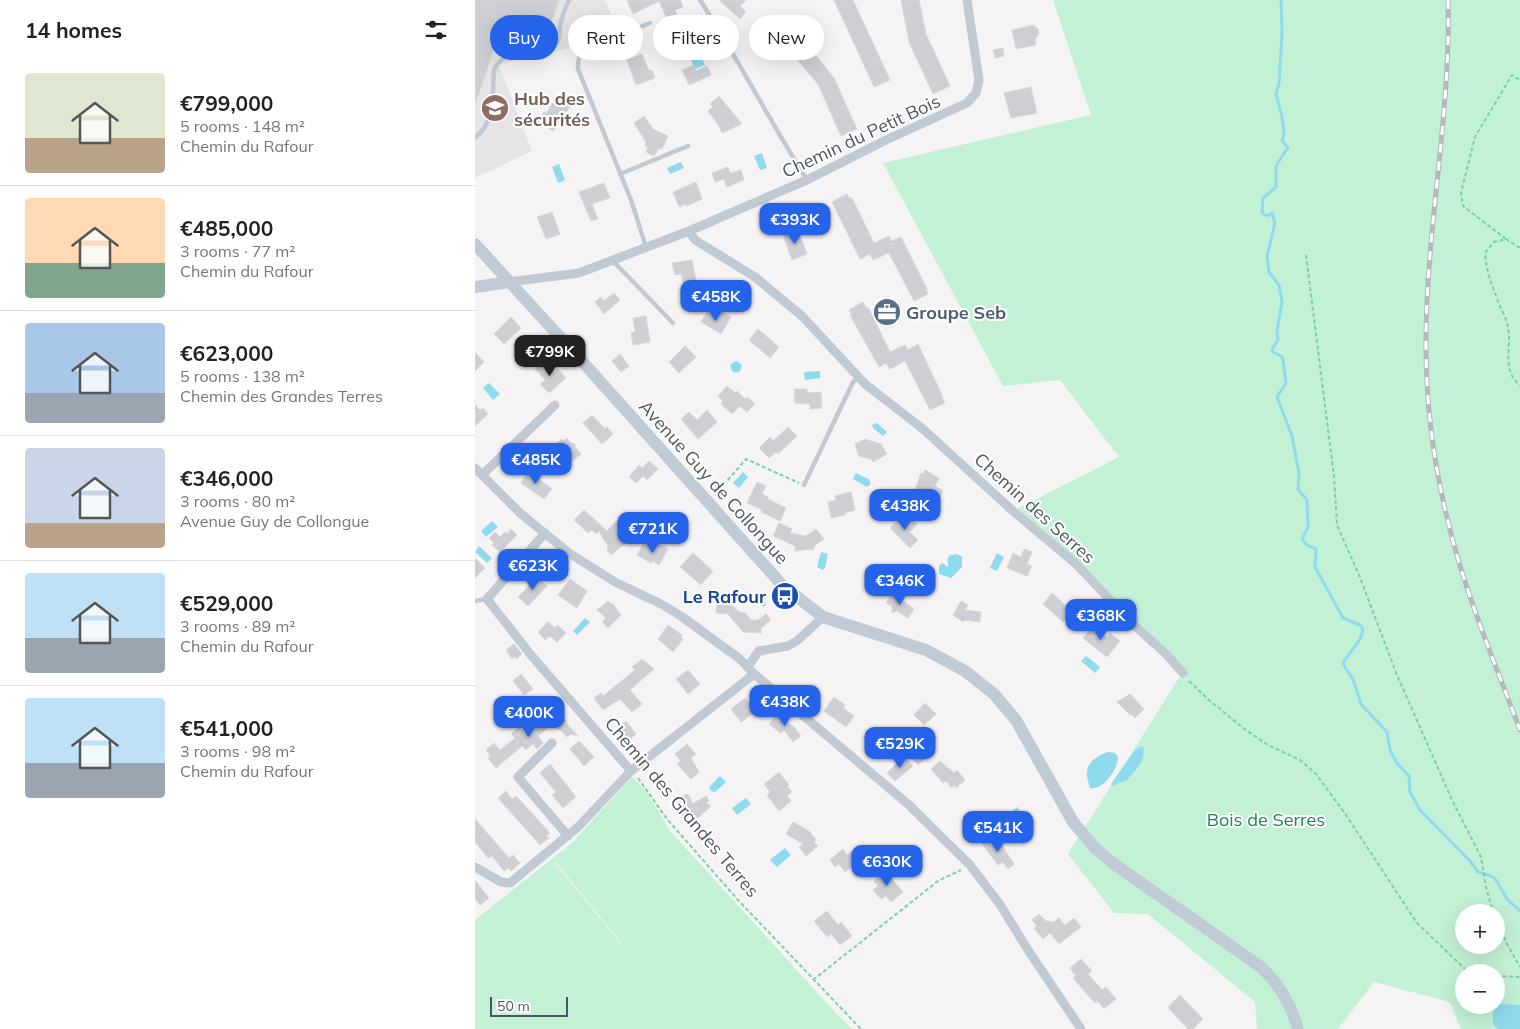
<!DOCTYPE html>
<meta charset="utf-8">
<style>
:root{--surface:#fff;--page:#f2f2f2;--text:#222;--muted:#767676;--line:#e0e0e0;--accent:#2563eb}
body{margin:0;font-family:Mulish,sans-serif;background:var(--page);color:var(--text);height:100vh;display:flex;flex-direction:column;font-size:19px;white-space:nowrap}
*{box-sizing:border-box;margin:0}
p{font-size:16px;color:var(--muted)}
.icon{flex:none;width:28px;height:28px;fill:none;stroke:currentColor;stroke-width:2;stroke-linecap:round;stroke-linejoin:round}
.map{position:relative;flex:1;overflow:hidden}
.drawer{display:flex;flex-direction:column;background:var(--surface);width:475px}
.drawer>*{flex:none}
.hud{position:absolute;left:15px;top:15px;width:475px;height:45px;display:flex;gap:10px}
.controls{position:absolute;left:980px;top:904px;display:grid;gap:10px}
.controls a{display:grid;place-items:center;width:50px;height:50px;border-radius:50%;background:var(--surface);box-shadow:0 5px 20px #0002;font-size:25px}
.scale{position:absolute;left:15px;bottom:12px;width:78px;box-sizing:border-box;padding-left:5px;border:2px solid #4a5661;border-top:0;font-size:14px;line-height:18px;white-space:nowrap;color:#4a5661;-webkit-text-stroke:4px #fff;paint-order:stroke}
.price{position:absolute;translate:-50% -42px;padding:0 11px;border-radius:10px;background:var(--accent);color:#fff;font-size:16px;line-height:32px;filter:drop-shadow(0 1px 2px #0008)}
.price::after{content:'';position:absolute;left:50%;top:30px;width:15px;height:11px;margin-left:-8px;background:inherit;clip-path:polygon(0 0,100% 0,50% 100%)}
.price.current{background:#222;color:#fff}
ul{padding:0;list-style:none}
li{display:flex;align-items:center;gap:15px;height:125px;padding:0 25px}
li+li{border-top:1px solid var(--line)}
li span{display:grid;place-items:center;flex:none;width:140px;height:100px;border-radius:5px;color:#555}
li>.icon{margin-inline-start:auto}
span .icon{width:60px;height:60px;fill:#fffc;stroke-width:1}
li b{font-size:21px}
h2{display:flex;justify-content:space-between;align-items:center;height:60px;padding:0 25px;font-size:21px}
.tag{padding:0 18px;border-radius:22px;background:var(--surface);box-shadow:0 5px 20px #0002;font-size:18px;line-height:45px}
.tag.current{background:var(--accent);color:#fff}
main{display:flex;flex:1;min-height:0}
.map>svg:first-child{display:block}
.education{fill:#e6e4e5}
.green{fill:#c3f1d5;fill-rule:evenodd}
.water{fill:#90daee}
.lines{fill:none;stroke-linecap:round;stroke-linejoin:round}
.stream{stroke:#90daee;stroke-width:3}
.building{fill:#cdcfd5;stroke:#d7d9de}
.path{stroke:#7ad0a6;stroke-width:2;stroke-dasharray:4 2.5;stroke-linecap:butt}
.service{stroke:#c1cad2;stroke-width:4.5}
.minor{stroke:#c1cad2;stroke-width:9}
.secondary{stroke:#c1cbd6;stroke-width:12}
.rail-casing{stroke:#b5b8bd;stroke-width:5}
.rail{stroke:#fff;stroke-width:3;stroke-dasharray:9;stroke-linecap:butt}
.labels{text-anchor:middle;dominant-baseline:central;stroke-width:4;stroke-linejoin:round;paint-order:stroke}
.education-label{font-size:18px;font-weight:bold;fill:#785e54;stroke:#fff;text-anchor:start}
.street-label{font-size:18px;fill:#4a5661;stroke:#fff}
.service-label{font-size:18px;font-weight:bold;fill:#4e5e75;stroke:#fff;text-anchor:start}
.transit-label{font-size:18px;font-weight:bold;fill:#164399;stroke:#fff;text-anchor:end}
.park-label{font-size:18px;fill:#17864f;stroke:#fff}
</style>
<main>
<section class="drawer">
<h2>14 homes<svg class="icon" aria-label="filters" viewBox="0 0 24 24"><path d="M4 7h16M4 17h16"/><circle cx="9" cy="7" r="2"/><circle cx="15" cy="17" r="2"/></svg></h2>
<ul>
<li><span style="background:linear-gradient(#dfe7d0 65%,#b9a48a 0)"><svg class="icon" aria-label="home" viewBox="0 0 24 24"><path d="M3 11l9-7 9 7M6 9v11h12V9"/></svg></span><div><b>€799,000</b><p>5 rooms · 148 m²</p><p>Chemin du Rafour</p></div></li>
<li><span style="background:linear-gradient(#ffd9b3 65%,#7fa58c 0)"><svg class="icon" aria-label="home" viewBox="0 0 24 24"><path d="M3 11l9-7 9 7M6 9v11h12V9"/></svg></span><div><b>€485,000</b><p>3 rooms · 77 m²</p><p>Chemin du Rafour</p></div></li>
<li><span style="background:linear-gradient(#a9c7e8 70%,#9aa5b1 0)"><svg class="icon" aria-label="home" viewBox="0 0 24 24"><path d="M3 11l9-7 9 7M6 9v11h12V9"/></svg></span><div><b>€623,000</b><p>5 rooms · 138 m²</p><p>Chemin des Grandes Terres</p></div></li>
<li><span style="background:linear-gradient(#c9d6e8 75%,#b9a48a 0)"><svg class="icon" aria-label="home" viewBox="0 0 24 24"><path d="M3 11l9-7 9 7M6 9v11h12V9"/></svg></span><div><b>€346,000</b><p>3 rooms · 80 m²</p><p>Avenue Guy de Collongue</p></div></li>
<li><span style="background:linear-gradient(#bfe0f5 65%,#9aa5b1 0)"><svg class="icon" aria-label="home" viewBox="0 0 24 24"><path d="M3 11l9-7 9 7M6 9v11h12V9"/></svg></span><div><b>€529,000</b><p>3 rooms · 89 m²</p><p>Chemin du Rafour</p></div></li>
<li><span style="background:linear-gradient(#bfe0f5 65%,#9aa5b1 0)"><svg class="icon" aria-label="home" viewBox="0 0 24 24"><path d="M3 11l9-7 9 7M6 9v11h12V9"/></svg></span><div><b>€541,000</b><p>3 rooms · 98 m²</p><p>Chemin du Rafour</p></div></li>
</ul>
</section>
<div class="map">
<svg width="1045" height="1029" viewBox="0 0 1045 1029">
<rect width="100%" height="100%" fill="#f5f3f3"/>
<!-- education -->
<path class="education" d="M0 0H130L142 28 140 32 91 49 24 65 57 151 0 178Z"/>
<!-- green -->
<path class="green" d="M578 0H1045V1005H1021V972H989V1005H1019L1022 1027 1024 1029H986L975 1002 899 982 863 1029H782L780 1002 673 914 639 913 593 854 707 673 626 591 538 511 644 457 585 380 528 386 408 163 616 115ZM989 912H1021V945H989Z
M157 777 170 790 196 832 360 1012 377 1029H0V920L97 843ZM80 863 83 865 147 944H146Z"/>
<!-- water -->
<path class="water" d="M222 47 230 65 220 69 212 51Z
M287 153 292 168 285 170 279 156Z
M206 162 209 168 195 174 192 168Z
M84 164 90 180 83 183 77 167Z
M327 208 331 210 330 215 320 219 316 218 317 212Z
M255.5 367a5.5 5.5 0 1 1 11 0a5.5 5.5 0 1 1-11 0Z
M345 371V378L330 380 329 372Z
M14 383 25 394 18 400 8 388Z
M402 423 412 432 408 436 398 428 397 425Z
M268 472 273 477 264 488 258 483Z
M381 473 395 480V485L392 487 378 479Z
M17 521 23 527 11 537 6 531Z
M4 546 17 558 12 563 0 552Z
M346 552 353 554 350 568 347 570 342 567Z
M522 553 529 557 522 571 515 568Z
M482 554 487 557V567L476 578 464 574V566L467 563 473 567C474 562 470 560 475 555Z
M274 597 289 598 291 605 288 607 287 605 274 604Z
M110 618 115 622 102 635 98 631Z
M611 656 625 667 620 673 606 661Z
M666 746 669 748 668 758 663 767 652 780 637 786 636 784 660 750Z
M634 752 640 753 643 757C643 769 628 791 615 788 614 784 611 776 612 771 613 762 625 753 634 752Z
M245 776 251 782 240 792 236 791 234 787Z
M271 798 276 804 262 815 257 808Z
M542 807 552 821 545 825 536 812Z
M310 848 316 855 302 867 295 860Z
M1024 1004 1045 1005V1029H1024L1018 1024V1005Z"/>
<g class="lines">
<!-- stream -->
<path class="stream" d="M806 0 807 33 804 84 801 94 807 117 809 132 807 141 813 147 801 166V187L788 198 787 213 792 216 797 213 800 223 792 256 794 272 804 285 807 302 802 331 803 340 797 349 798 352 806 356 808 360 811 383 802 397 817 436 824 473 823 489 832 500 833 527 827 539 832 545 841 549 840 567 868 618 885 625 888 629C887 642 873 652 868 664L878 679 886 704 912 732 915 750 922 763 934 776 935 792 945 810 995 861 1003 872C1026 878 1019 879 1031 897 1034 903 1041 906 1045 911"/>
</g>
<!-- building -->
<path class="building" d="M0 0H84L69 44 26 29 1 102H0Z
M152 0H205L208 7 200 10 202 15 192 19 184 1 158 14Z
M244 0H271L265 6 271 12 265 19Z
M359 0H378L415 80 399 87Z
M426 0H444L451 34 475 86 458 94 434 42Z
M313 21 359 78 382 129 366 136 343 84 299 33Z
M558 25 563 29 564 34 560 40 561 45 541 49 537 30Z
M528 48 529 56 520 58 518 50Z
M167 54 174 71 177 70 180 78 161 85 152 60Z
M219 65 221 71 232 66 236 75 214 85 207 70Z
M556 87 562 113 536 118 529 93Z
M244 96 267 124 247 133 244 126 233 111 238 107 235 104Z
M81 98 95 107 78 131 63 121 69 112 71 113Z
M169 116 178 129 193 136 187 149 184 148 179 156 171 152 173 148 170 146 171 142 159 123Z
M253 167 255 173 266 170 269 180 252 187 249 179 240 182 237 173Z
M221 182 227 199 212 206 211 204 204 207 198 192Z
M129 183 135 198 117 204 123 219 116 221 104 192Z
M372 194 375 199 377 198 399 243 414 236 416 241 426 237 452 289H451L453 294 439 301 414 253 398 260 395 254 385 259 357 202Z
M77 212 85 234 71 239 62 217Z
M323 230 332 254 317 260 308 236Z
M217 260 222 285 209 287 206 274 200 275 197 263Z
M139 293 145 300 129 314 120 302 126 297 129 301Z
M388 302 391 308 393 307 415 352 430 345 433 350 443 344 468 397 467 398 470 403 455 410 430 361 415 369 411 363 404 367 375 315H377L374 310Z
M232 312 242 319 247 312 256 317 246 334 226 322Z
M171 316 175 342 158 345 156 333 160 332 158 318Z
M36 317 46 328 29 344 19 334Z
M283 329 304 347 295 358 274 340Z
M210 346 221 357 204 373 194 362Z
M0 352 9 362 0 371Z
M145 354 154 366 146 372 137 361Z
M69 361 79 372 83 369 91 378 74 393 65 384 70 380 60 369Z
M252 386 260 393 262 391 270 399 272 397 280 404 272 412 265 406 257 414 246 404 248 401 243 396Z
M319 389H332V393L346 392 347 408 335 409V404L320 403Z
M0 404 5 410 8 408 13 414 0 426Z
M232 410 242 422 223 439 206 419 214 412 222 420Z
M117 415 130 429 132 427 138 434 127 444 108 423Z
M313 427 322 436 303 454 301 452 294 458 284 448 295 437 298 441Z
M92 438 96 443 100 444V447L106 454 93 465 95 468 88 474 80 465 85 460 82 457 84 455 79 450 83 447 81 444 87 439 89 441Z
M390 439 406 444 412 454 398 462 396 459 384 456 380 444Z
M174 461 183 469 172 480 168 476 161 483 154 477 164 465 167 468Z
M450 470 464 478 460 486 468 491 463 502 440 490 446 473 448 474Z
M53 471 77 489 69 499 46 483Z
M282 482 291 486 287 494 293 497V499L311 508 305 521 286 512 287 510 272 503Z
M376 492 380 510 370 513V515L356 518 353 502 361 500 360 496Z
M109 510 132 531 141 521 154 540 136 555 132 550 133 545 130 542 124 531 121 534 117 530 113 533 99 520Z
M427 517 432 522 435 518 442 524 435 532 443 540 435 548 415 528Z
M304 523 317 529 315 533 326 535 331 536 341 529 349 539 339 546V549L320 551V546L298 536Z
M36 529 42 535 25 552 17 545 19 543 14 538 20 532 25 537 30 532 32 534Z
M183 543 193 549 184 565 177 561 176 563 162 555 168 544 179 550Z
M549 549 557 552 552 564 557 566 552 576 532 568 538 553 546 557Z
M218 553 238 571 226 585 205 567Z
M0 558 10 568 0 578Z
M60 575 72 586 53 606 43 597 55 585 53 583Z
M95 579 112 591 102 608 83 595Z
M417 593 439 609 433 618 422 611 417 613V606L411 603Z
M577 593 597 611 588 622 568 604Z
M133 601 136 604 137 603 146 615 133 628 127 622 131 618 122 610Z
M486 601 493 605 490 610 506 612 505 622 490 620 488 622 478 615Z
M242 604 258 606 264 612 270 613 276 620H283L291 614 296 620 286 628V633L268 632 253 614 241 613Z
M73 622 80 628 83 625 91 633 82 642 75 636 70 640 63 632Z
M193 625 207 635 206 637 208 639 198 652 183 639Z
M618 625 632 637 635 633 645 641 632 657 608 638Z
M39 644 47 654 41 659 39 657 37 659 31 650Z
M167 659 179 669 155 690 167 704 157 712 145 699 128 710 119 698 126 693 128 696 160 670 157 667Z
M213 670 225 684 213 694 201 679Z
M46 674 58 689 49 695 38 681Z
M655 694 669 709 660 718 656 714 655 715 642 702Z
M359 697 370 705 368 708 379 716 371 727 349 711Z
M270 698 281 711 266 722 256 709Z
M450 703 461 714 449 725 439 715Z
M81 708 85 713 84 716 90 718 92 721 91 723 103 736 96 734 92 737 87 731 75 726 63 736 68 743 62 749 58 744 51 750 47 746 21 768 13 758 15 756 11 750 19 743 25 750 40 738 36 734 44 727 51 734 65 721 72 724 74 711Z
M298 711 320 728 326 736 318 742 309 730 306 733 294 724 300 717 296 713Z
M151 721 161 734 153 741 143 728Z
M104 741 119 757 109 766 95 749Z
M212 744 221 754 216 758 224 772 216 779 202 764 206 761 200 754Z
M445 752 451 758 443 765 438 759Z
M429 756 438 766 420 781 412 773Z
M465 761 479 773 482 770 490 780 481 788 479 785 477 788 471 781 468 783 456 769Z
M75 764 101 797 88 808 77 795 81 792 65 773Z
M304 772 314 785 312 786 317 792 312 796 316 801 304 811 292 795 295 792 289 784Z
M31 791 37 799 41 796 75 833 71 836 74 838 65 845 23 798Z
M211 794 215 796 217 804 231 796 234 801 231 803 236 806 222 819 219 816 221 826 214 815 210 818 205 812 209 808 203 799Z
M0 819 34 858 38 855 45 863 36 871 33 868 29 871 17 856 13 858 0 842Z
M318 822 334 831 341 840 339 842 343 846 331 856 324 847 328 844 311 834Z
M522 838 539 864 533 869 528 862 523 865 507 844 514 839 516 842Z
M385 845 392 855 370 872 364 864 360 867 355 860 368 849 372 855Z
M411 871 428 892 416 902 411 896 406 899 398 890 403 886 399 881Z
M0 880 14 898 5 905 0 899Z
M352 911 363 925 366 922 377 936 365 945 356 934 352 937 339 921Z
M564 914 571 921 579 922 584 918 590 925 599 918 606 927 584 944 575 933 568 939 559 928 562 926 557 920Z
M606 959 617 971 613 974 627 990 631 987 641 999 629 1009 623 1001 620 1003 598 978 601 976 595 968Z
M705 995 728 1019 718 1029H713L694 1009V1006Z"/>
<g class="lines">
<!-- path -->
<path class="path" d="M1031 239 988 206 986 193 1000 137 1037 75 1045 80
M1045 248 1031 239 1019 242 1010 253C1011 273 1019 290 1026 309 1029 314 1032 321 1033 327 1037 346 1026 371 1045 385
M831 255 859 477 862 525 884 575 922 675 977 800 1006 857 1011 887 1018 912
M240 495 271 459 324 483
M714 681 737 703 744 708 768 728 793 745 825 760 841 774 871 815 942 923 993 972
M163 778 192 819 263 900 386 1029
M1021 919 1032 944 1045 967
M1021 976 1045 977
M338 980 463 881 486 870"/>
<!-- service -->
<path class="service" d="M225 0C263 59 295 121 332 180
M141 19 140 31 137 36C120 49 102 42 103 69L156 200 171 247
M135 39 175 23
M0 138C21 121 17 95 19 70 29 43 72 62 83 41 85 37 84 31 85 26 87 17 90 8 94 0
M145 174 213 146
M137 260 198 323
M329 485 377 384 382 377
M0 601 12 599"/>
<!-- minor -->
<path class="minor" d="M214 231 220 240 280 277 327 316 390 384 448 429 538 511 600 563 660 626 691 654 708 673
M34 282 104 273 214 231 332 180 411 140 492 103 501 93 504 80 492 0
M0 468 45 513 94 553 140 582 186 604 206 616 265 659 279 674 434 805 495 865 524 903 553 950 606 1029
M7 475 80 405
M70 533 12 599 56 655 156 771
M273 666 284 651 313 646 323 640 348 617
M77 743 43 777 93 836
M0 867 26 882 35 883 103 827 156 771 279 674"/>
<!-- secondary -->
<path class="secondary" d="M0 244 114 369 308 586 348 617 451 650 490 671 519 694 541 720 598 822 620 848 639 864 786 967C805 985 816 1004 823 1029
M0 287 34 282"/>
<defs>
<path id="rail" d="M973 0C976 113 952 223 951 336 950 409 961 482 981 552 998 612 1023 671 1045 730"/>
</defs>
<!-- rail casing -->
<use href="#rail" class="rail-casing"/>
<!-- rail -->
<use href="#rail" class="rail"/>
</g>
<!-- icons -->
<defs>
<symbol id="university-disc" viewBox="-11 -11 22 22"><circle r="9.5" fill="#8d6e63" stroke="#fff"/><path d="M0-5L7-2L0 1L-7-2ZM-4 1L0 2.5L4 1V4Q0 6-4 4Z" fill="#fff"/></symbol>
<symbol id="office-disc" viewBox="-11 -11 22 22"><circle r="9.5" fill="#5c6f8a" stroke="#fff"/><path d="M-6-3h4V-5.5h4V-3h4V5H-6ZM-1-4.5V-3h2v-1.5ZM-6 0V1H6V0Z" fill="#fff"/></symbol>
<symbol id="bus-disc" viewBox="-11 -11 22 22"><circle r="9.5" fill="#1a4fb4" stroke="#fff"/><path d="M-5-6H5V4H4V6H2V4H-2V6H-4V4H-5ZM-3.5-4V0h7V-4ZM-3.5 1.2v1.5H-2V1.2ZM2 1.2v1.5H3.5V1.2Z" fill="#fff"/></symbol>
</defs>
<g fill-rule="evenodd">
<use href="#university-disc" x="4" y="92" width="32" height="32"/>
<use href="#office-disc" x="396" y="296" width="32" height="32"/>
<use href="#bus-disc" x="294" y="580" width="32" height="32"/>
</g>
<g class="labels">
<!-- education labels -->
<g class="education-label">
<text x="39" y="98">Hub des<tspan x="39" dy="21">sécurités</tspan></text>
</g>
<!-- street labels -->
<g class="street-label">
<text transform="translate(386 136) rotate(-25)">Chemin du Petit Bois</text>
<text transform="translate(239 482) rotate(48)">Avenue Guy de Collongue</text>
<text transform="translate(560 508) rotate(42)">Chemin des Serres</text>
<text transform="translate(207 807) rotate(50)">Chemin des Grandes Terres</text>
</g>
<!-- service labels -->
<g class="service-label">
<text x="431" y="312">Groupe Seb</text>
</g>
<!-- transit labels -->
<g class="transit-label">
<text x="291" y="596">Le Rafour</text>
</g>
<!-- park labels -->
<g class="park-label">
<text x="791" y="819">Bois de Serres</text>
</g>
</g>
</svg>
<div class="controls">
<a>+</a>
<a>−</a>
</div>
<div class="scale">50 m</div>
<b class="price" style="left:320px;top:245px">€393K</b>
<b class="price" style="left:241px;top:322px">€458K</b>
<b class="price current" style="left:75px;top:377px">€799K</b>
<b class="price" style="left:61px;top:485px">€485K</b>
<b class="price" style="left:430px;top:531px">€438K</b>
<b class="price" style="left:178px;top:554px">€721K</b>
<b class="price" style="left:58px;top:591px">€623K</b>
<b class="price" style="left:425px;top:606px">€346K</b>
<b class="price" style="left:626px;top:641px">€368K</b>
<b class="price" style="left:310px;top:727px">€438K</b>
<b class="price" style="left:54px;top:738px">€400K</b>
<b class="price" style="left:425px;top:769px">€529K</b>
<b class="price" style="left:523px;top:853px">€541K</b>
<b class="price" style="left:412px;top:887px">€630K</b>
<div class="hud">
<a class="tag current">Buy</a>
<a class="tag">Rent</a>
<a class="tag">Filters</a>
<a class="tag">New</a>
</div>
</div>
</main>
